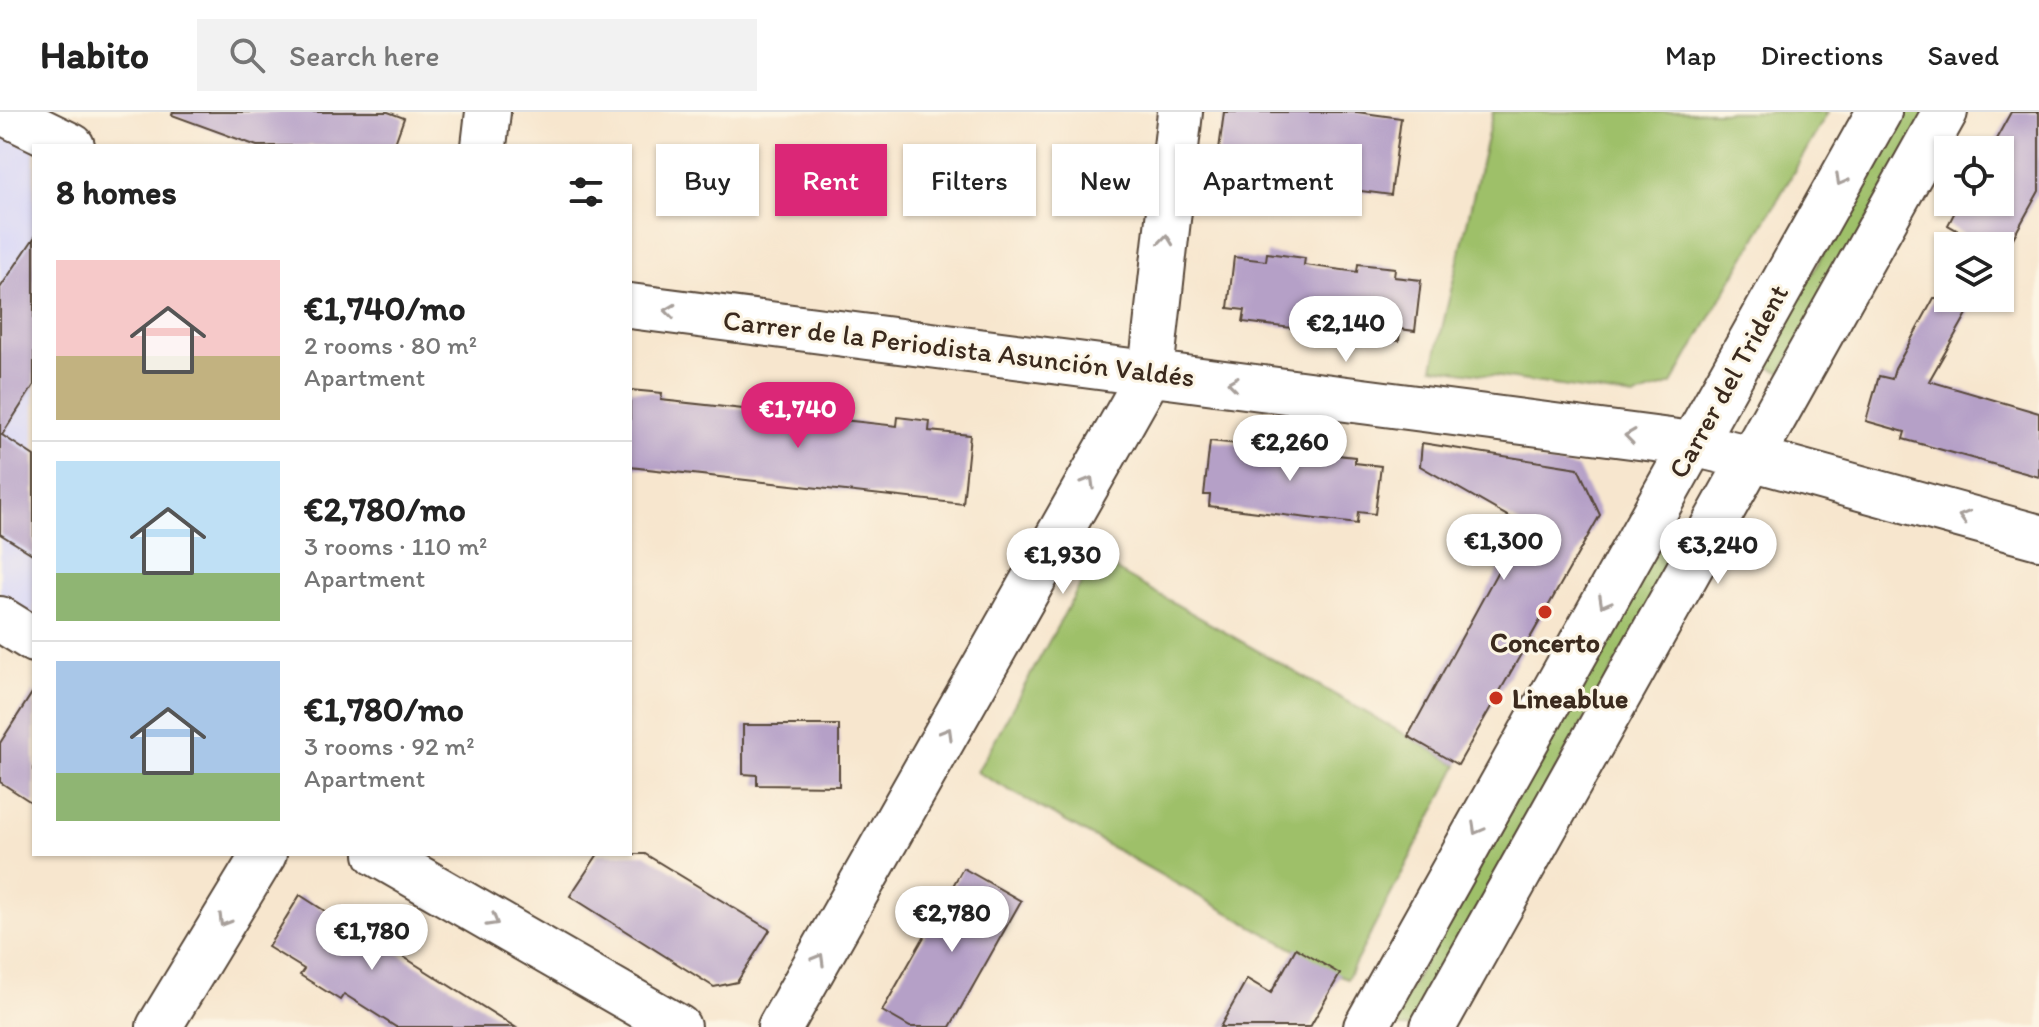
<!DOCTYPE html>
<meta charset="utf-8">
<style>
:root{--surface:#fff;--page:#f2f2f2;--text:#222;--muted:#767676;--line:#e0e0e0;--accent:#db2777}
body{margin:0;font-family:Itim,sans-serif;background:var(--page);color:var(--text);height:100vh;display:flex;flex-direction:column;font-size:30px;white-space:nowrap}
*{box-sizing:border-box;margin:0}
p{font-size:26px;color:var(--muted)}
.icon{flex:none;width:44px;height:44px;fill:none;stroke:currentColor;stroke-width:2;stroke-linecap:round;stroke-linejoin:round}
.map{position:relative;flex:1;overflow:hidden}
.sheet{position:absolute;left:32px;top:32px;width:600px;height:712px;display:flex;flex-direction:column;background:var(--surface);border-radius:0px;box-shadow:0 2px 6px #0004}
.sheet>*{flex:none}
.hud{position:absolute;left:656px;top:32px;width:760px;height:72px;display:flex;gap:16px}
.fabs{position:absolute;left:1934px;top:24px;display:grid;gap:16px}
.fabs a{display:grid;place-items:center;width:80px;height:80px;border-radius:0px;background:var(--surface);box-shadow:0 2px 6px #0004;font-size:40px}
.price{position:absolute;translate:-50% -68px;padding:0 18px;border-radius:28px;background:#fff;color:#222;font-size:26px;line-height:52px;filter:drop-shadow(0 2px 4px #0008)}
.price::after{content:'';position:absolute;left:50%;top:48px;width:24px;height:18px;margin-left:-12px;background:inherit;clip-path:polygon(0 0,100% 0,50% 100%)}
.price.current{background:var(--accent);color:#fff}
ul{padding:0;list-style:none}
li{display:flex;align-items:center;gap:24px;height:200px;padding:0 24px}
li+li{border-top:2px solid var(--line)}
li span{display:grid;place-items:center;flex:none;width:224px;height:160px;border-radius:0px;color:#555}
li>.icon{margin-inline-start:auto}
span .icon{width:96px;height:96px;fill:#fffc;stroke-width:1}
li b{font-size:34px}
h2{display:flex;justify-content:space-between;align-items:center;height:96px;padding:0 24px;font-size:34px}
.tag{padding:0 28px;border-radius:0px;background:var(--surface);box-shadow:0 2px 6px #0004;font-size:28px;line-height:72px}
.tag.current{background:var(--accent);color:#fff}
header{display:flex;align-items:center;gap:48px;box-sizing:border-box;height:112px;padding:0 40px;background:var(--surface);border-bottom:2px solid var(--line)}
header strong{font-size:38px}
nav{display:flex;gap:44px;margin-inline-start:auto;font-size:28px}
.search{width:560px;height:72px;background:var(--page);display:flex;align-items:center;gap:20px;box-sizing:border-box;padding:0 28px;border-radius:0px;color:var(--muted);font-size:30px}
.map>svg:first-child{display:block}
.built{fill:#d8d7f8}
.green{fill:#9ec069;stroke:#6c7544;stroke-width:2}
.building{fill:#b5a0c7}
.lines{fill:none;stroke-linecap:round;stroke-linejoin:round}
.minor-casing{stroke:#574638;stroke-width:48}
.minor{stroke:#fff;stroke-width:44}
.oneway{stroke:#a79f9a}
.poi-dot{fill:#c8321e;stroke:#fcf5e5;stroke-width:3}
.labels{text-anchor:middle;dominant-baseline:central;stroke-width:6;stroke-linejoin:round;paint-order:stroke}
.street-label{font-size:28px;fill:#3b2a1e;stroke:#fcf5e5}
.poi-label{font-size:28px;font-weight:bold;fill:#3b2a1e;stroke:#fcf5e5}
</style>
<header>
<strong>Habito</strong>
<div class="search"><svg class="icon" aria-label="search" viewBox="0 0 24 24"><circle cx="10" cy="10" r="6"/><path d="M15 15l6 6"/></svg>Search here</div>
<nav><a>Map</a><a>Directions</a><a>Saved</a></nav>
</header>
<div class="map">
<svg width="2039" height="915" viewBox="0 0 2039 915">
<rect width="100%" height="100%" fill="#fcf5e5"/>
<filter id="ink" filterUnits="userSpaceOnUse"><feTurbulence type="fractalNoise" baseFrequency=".0125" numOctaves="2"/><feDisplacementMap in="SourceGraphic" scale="16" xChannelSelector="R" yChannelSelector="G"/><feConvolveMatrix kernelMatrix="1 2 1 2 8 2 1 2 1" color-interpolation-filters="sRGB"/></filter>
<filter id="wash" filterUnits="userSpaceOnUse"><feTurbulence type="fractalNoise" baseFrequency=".006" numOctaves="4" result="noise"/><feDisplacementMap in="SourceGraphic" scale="32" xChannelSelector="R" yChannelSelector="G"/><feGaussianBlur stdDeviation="1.8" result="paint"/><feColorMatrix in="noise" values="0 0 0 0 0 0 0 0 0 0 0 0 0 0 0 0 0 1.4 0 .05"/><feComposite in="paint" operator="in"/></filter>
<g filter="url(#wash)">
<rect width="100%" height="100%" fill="#f7e6ce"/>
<!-- built -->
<path class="built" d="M0 0 34 34V528L0 507Z"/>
<!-- green -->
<path class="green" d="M1493 0H1828L1672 272 1634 285 1433 255Z
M1903 0H1928L1781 261 1762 251Z
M1657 433 1677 444 1410 915H1389Z
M1095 446 1458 653 1347 867 977 660Z"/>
<g id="blocks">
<!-- building -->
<path class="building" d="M173 0H388L404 6 394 34H257L172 3Z
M1224 0H1357L1401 6 1391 83 1216 60Z
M2011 0H2039V79L2003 144 2000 142V134H1985L1948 113 1960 90H2000V38H1990Z
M34 126V273L2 323 34 344V443L0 422V176Z
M1267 141 1305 146 1304 153 1357 160 1358 152 1395 156 1394 165 1421 168 1415 219 1400 217 1399 229 1243 210 1245 198 1228 196 1234 145 1266 149Z
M1934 186H1976L1929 269 2039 301V365L1903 327 1905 320 1866 309 1879 264 1892 267 1895 257Z
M630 278 662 281 661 288 897 314 898 305 930 309 929 319 970 323 963 392 630 355Z
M1210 329 1355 345V351L1381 354 1375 402 1358 400 1357 412 1209 394 1210 383H1204Z
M1422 331 1578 356 1600 403 1458 653 1408 624 1523 413 1420 354Z
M34 578V692L0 670V631Z
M743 613H839V674L757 673V663L743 662Z
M598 742H645L770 818 737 870 714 875 570 784Z
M963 756 1021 789 950 915H910L882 899Z
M300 783 336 806 343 795 377 816 372 825 515 915H396L344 882 340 888 300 863 304 857 268 835Z
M1296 836 1340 862 1310 915H1220L1247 867 1271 881Z"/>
</g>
</g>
<g filter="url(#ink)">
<use href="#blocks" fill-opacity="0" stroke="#574638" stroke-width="2"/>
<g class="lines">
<defs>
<path id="minor" d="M2 0 72 34
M484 34 488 0
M630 194 1693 332 1751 346 2039 425
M0 507 34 528
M377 742 678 915
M159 915 264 742
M780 915 1151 260 1180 0
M1366 915 1879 0
M1433 915 1945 0"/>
</defs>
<!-- minor casing -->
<use href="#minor" class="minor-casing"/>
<!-- minor -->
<use href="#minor" class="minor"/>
</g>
<!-- one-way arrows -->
<defs><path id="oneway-chevron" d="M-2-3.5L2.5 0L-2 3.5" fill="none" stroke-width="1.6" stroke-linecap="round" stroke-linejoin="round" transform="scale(2)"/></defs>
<g class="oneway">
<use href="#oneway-chevron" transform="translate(1841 68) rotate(119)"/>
<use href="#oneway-chevron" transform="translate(1166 128) rotate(-84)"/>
<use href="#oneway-chevron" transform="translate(670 199) rotate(-173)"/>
<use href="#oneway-chevron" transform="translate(1233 271) rotate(-172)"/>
<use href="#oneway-chevron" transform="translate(1630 324) rotate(-172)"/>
<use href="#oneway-chevron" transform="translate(1089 370) rotate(-60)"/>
<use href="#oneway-chevron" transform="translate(1964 405) rotate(-164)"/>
<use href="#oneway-chevron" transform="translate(1604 490) rotate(119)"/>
<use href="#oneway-chevron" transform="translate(947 621) rotate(-60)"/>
<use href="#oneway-chevron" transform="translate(1477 717) rotate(119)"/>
<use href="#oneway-chevron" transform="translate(224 809) rotate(121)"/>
<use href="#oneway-chevron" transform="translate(493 809) rotate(30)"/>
<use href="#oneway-chevron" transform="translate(819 847) rotate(-60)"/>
</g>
</g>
<!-- markers -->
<g class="poi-dot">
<circle cx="1545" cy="500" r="8"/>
<circle cx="1496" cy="586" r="8"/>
</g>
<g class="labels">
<!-- street labels -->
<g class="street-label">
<text transform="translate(959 236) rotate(7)">Carrer de la Periodista Asunción Valdés</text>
<text transform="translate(1728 269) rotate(-61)">Carrer del Trident</text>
</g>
<!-- poi labels -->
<g class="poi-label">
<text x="1545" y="530">Concerto</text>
<text x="1512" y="586" text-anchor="start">Lineablue</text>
</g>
</g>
</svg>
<div class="fabs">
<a><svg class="icon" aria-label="locate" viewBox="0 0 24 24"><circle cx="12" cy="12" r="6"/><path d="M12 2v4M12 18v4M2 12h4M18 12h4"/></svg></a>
<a><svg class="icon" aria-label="layers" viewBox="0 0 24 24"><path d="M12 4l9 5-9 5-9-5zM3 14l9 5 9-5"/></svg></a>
</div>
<b class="price" style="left:1346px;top:252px">€2,140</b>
<b class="price current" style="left:798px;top:338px">€1,740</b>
<b class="price" style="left:1290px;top:371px">€2,260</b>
<b class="price" style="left:1504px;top:470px">€1,300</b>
<b class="price" style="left:1718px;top:474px">€3,240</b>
<b class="price" style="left:1063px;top:484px">€1,930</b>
<b class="price" style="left:952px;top:842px">€2,780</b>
<b class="price" style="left:372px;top:860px">€1,780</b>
<div class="hud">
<a class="tag">Buy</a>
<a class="tag current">Rent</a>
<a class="tag">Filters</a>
<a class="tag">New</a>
<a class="tag">Apartment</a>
</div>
<section class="sheet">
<h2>8 homes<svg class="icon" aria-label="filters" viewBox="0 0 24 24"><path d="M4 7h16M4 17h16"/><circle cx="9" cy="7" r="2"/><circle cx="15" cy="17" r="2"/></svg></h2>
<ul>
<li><span style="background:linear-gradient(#f6c9c9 60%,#c2b280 0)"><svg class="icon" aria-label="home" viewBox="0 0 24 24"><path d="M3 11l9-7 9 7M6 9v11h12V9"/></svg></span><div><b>€1,740/mo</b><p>2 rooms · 80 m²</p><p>Apartment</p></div></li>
<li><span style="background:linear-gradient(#bfe0f5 70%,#8fb573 0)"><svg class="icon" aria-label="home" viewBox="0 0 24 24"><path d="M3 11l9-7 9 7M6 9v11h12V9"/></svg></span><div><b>€2,780/mo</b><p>3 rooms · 110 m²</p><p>Apartment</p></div></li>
<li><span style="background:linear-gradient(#a9c7e8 70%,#8fb573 0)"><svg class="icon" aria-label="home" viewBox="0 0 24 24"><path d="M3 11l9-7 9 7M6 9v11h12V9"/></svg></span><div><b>€1,780/mo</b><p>3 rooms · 92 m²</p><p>Apartment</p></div></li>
</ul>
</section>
</div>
